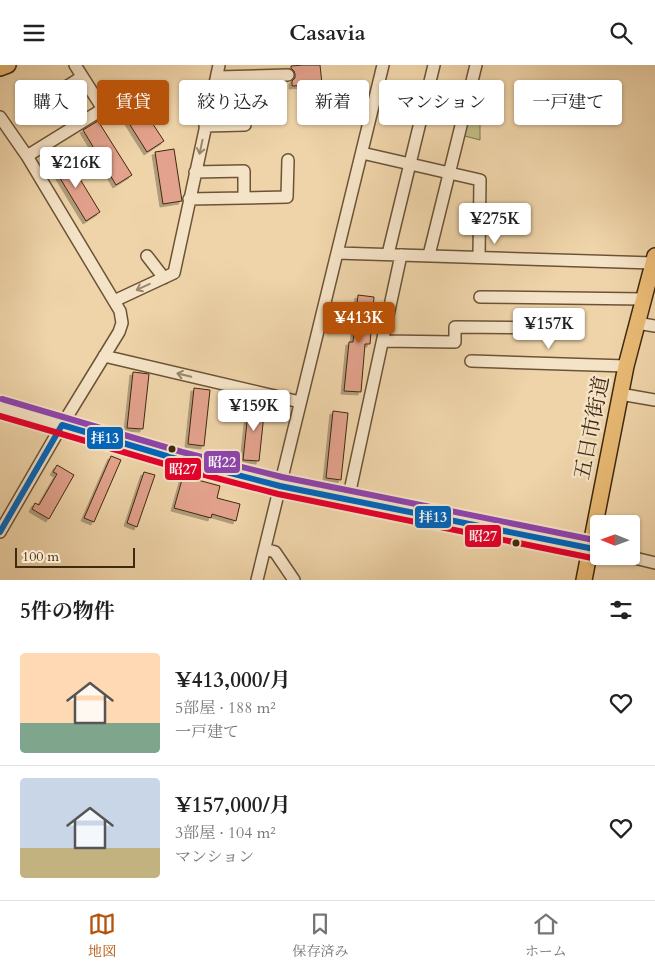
<!DOCTYPE html>
<html lang="ja">
<meta charset="utf-8">
<style>
:root{--surface:#fff;--page:#f6f6f6;--text:#222;--muted:#767676;--line:#e0e0e0;--accent:#b45309}
body{margin:0;font-family:Cardo,"Noto Serif JP",serif;background:var(--page);color:var(--text);height:100vh;display:flex;flex-direction:column;font-size:19px;white-space:nowrap}
*{box-sizing:border-box;margin:0}
p{font-size:16px;color:var(--muted)}
.icon{flex:none;width:28px;height:28px;fill:none;stroke:currentColor;stroke-width:2;stroke-linecap:round;stroke-linejoin:round}
.map{position:relative;height:515px;overflow:hidden}
.details{display:flex;flex-direction:column;background:var(--surface);flex:1}
.details>*{flex:none}
.top-card{position:absolute;left:15px;top:15px;width:625px;height:45px;display:flex;gap:10px}
.needle{width:32px;rotate:271deg}
.buttons{position:absolute;left:590px;top:450px;display:grid;gap:10px}
.buttons a{display:grid;place-items:center;width:50px;height:50px;border-radius:5px;background:var(--surface);box-shadow:0 1px 4px #0004;font-size:25px}
.scale{position:absolute;left:15px;bottom:12px;width:120px;box-sizing:border-box;padding-left:5px;border:2px solid #3f290f;border-top:0;font-size:14px;line-height:18px;white-space:nowrap;color:#3f290f;-webkit-text-stroke:4px #f5e3c7;paint-order:stroke}
.price{position:absolute;translate:-50% -42px;padding:0 11px;border-radius:5px;background:#fff;color:#222;font-size:16px;line-height:32px;filter:drop-shadow(0 1px 2px #0008)}
.price::after{content:'';position:absolute;left:50%;top:30px;width:15px;height:11px;margin-left:-8px;background:inherit;clip-path:polygon(0 0,100% 0,50% 100%)}
.price.on{background:var(--accent);color:#fff}
ul{padding:0;list-style:none}
li{display:flex;align-items:center;gap:15px;height:125px;padding:0 20px}
li+li{border-top:1px solid var(--line)}
li span{display:grid;place-items:center;flex:none;width:140px;height:100px;border-radius:5px;color:#555}
li>.icon{margin-inline-start:auto}
span .icon{width:60px;height:60px;fill:#fffc;stroke-width:1}
li b{font-size:21px}
h2{display:flex;justify-content:space-between;align-items:center;height:60px;padding:0 20px;font-size:21px}
.chip{padding:0 18px;border-radius:5px;background:var(--surface);box-shadow:0 1px 4px #0004;font-size:18px;line-height:45px}
.chip.on{background:var(--accent);color:#fff}
header{display:flex;justify-content:space-between;align-items:center;height:65px;padding:0 20px;background:var(--surface);font-size:22px;font-weight:600}
.menu{display:flex;justify-content:space-around;align-items:center;height:70px;border-top:1px solid var(--line);background:var(--surface);font-size:14px;color:var(--muted)}
.menu a{display:grid;justify-items:center;gap:2px}
.menu .on{color:var(--accent)}
.map>svg:first-child{display:block}
.green{fill:#c1bb82;stroke:#807248}
.building{fill:#e3a28d;stroke:#3f290f;filter:url(#shadow)}
.lines{fill:none;stroke-linecap:round;stroke-linejoin:round}
.minor-casing{stroke:#6b5436;stroke-width:14}
.major-casing{stroke:#3f290f;stroke-width:18}
.minor{stroke:#f5e3c7;stroke-width:11}
.major{stroke:#e8ba74;stroke-width:15}
.bus-1-casing{stroke:#f5e3c7;stroke-width:10}
.bus-2-casing{stroke:#f5e3c7;stroke-width:10}
.bus-3-casing{stroke:#f5e3c7;stroke-width:10}
.bus-1{stroke:#0065bd;stroke-width:6}
.bus-2{stroke:#e4002b;stroke-width:6}
.bus-3{stroke:#8e44ad;stroke-width:6}
.oneway{stroke:#9a866b}
.bus-dot{fill:#3f290f;stroke:#f5e3c7;stroke-width:2}
.labels{text-anchor:middle;dominant-baseline:central;stroke-width:5;stroke-linejoin:round;paint-order:stroke}
.street-label{font-size:21px;fill:#3f290f;stroke:#f5e3c7}
.line-badge{stroke:#f5e3c7;stroke-width:2}
.badge-label{font-size:14px;text-anchor:middle;font-weight:bold;fill:#fff}
</style>
<header><svg class="icon" aria-label="menu" viewBox="0 0 24 24"><path d="M4 6h16M4 12h16M4 18h16"/></svg>Casavia<svg class="icon" aria-label="search" viewBox="0 0 24 24"><circle cx="10" cy="10" r="6"/><path d="M15 15l6 6"/></svg></header>
<div class="map">
<svg width="655" height="515" viewBox="0 0 655 515">
<defs>
<filter id="shadow"><feDropShadow dx="-3" dy="3" stdDeviation="0" flood-color="#0004"/></filter>
</defs>
<rect width="100%" height="100%" fill="#efd4a9"/>
<filter id="stains"><feTurbulence type="fractalNoise" baseFrequency=".004" numOctaves="4"/><feColorMatrix values="0 0 0 0 .2 0 0 0 0 .09 0 0 0 0 .02 0 0 0 .5 -.17"/></filter>
<radialGradient id="worn" r=".72"><stop offset=".6" stop-color="#630" stop-opacity="0"/><stop offset="1" stop-color="#630" stop-opacity=".3"/></radialGradient>
<!-- green -->
<path class="green" d="M471 29 480 31V75L461 70Z"/>
<!-- building -->
<path class="building" d="M303 0H320L322 19 292 21V16L295 13V9L294 6 291 3V1Z
M126 18 164 76 147 87 110 28Z
M98 56 132 110 116 120 83 65Z
M174 84 182 136 163 139 155 87Z
M66 91 100 147 86 156 52 100Z
M358 230 374 232 370 279H365L361 327 344 326 349 277H353Z
M133 307 149 309 143 364 127 363Z
M194 323 210 325 204 381 188 379Z
M249 338 265 340 259 396 243 395Z
M333 346 348 348 341 415 326 413Z
M111 391 121 395 94 457 84 453Z
M57 400 74 410 49 454 32 444 35 438 39 440 57 409 53 407Z
M144 407 155 410 137 462 127 458Z
M183 411 220 421 217 433 240 439 236 456 212 449 211 453 174 443Z"/>
<g class="lines">
<defs>
<path id="minor" d="M217 12 288 10
M55 29 82 12
M0 52 27 91 120 246 122 258 119 267 62 360 0 467
M205 61 245 60
M362 88 480 115 479 192
M27 91 103 44 75 0
M195 107 244 106V133
M189 134 287 132 288 95
M337 188 653 198
M388 189 434 0
M429 190 476 0
M147 191 164 213
M480 232 644 234
M114 236 174 208 219 0
M637 258 655 261
M383 276 455 277V262L573 263
M104 291 300 337
M471 296 626 301
M620 329 655 335
M0 342 180 395 280 421 599 485
M348 435 401 190
M265 484 275 487 294 515
M626 491 655 498
M257 515 383 0"/>
<path id="major" d="M0 3 8 0
M584 515 626 301 655 191"/>
</defs>
<!-- minor casing -->
<use href="#minor" class="minor-casing"/>
<!-- major casing -->
<use href="#major" class="major-casing"/>
<!-- minor -->
<use href="#minor" class="minor"/>
<!-- major -->
<use href="#major" class="major"/>
<defs>
<path id="bus-1" d="M0 467 62 360 180 395 280 421 599 485"/>
<path id="bus-2" d="M0 351 178 403 278 429 597 494"/>
<path id="bus-3" d="M2 334 182 387 282 412 599 476"/>
</defs>
<!-- bus-1 casing -->
<use href="#bus-1" class="bus-1-casing"/>
<!-- bus-2 casing -->
<use href="#bus-2" class="bus-2-casing"/>
<!-- bus-3 casing -->
<use href="#bus-3" class="bus-3-casing"/>
<!-- bus-1 -->
<use href="#bus-1" class="bus-1"/>
<!-- bus-2 -->
<use href="#bus-2" class="bus-2"/>
<!-- bus-3 -->
<use href="#bus-3" class="bus-3"/>
</g>
<!-- one-way arrows -->
<defs><path id="oneway-shaft" d="M-6 0H5M1.5-3L5.5 0L1.5 3" fill="none" stroke-width="1.6" stroke-linecap="round" stroke-linejoin="round" transform="scale(1.25)"/></defs>
<g class="oneway">
<use href="#oneway-shaft" transform="translate(201 82) rotate(102)"/>
<use href="#oneway-shaft" transform="translate(143 222) rotate(155)"/>
<use href="#oneway-shaft" transform="translate(184 310) rotate(-167)"/>
</g>
<!-- markers -->
<g class="bus-dot">
<circle cx="172" cy="384" r="4.5"/>
<circle cx="516" cy="478" r="4.5"/>
</g>
<g class="labels">
<!-- street labels -->
<g class="street-label">
<text transform="translate(592 363) rotate(-79)">五日市街道</text>
</g>
</g>
<g class="line-badge">
<rect x="86" y="361" width="38" height="24" rx="5" fill="#0065bd"/>
<rect x="203" y="385" width="38" height="24" rx="5" fill="#8e44ad"/>
<rect x="164" y="392" width="38" height="24" rx="5" fill="#e4002b"/>
<rect x="414" y="440" width="38" height="24" rx="5" fill="#0065bd"/>
<rect x="464" y="459" width="38" height="24" rx="5" fill="#e4002b"/>
</g>
<g class="badge-label">
<text x="105" y="378">拝13</text>
<text x="222" y="402">昭22</text>
<text x="183" y="409">昭27</text>
<text x="433" y="457">拝13</text>
<text x="483" y="476">昭27</text>
</g>
<rect width="100%" height="100%" filter="url(#stains)"/>
<rect width="100%" height="100%" fill="url(#worn)"/>
</svg>
<div class="buttons">
<a><svg class="needle" viewBox="-14 -14 28 28"><path d="M0-13l5 13h-10z" fill="#e53935"/><path d="M0 13l5-13h-10z" fill="#767676"/></svg></a>
</div>
<div class="scale">100 m</div>
<b class="price" style="left:76px;top:124px">¥216K</b>
<b class="price" style="left:495px;top:180px">¥275K</b>
<b class="price on" style="left:359px;top:279px">¥413K</b>
<b class="price" style="left:549px;top:285px">¥157K</b>
<b class="price" style="left:254px;top:367px">¥159K</b>
<div class="top-card">
<a class="chip">購入</a>
<a class="chip on">賃貸</a>
<a class="chip">絞り込み</a>
<a class="chip">新着</a>
<a class="chip">マンション</a>
<a class="chip">一戸建て</a>
</div>
</div>
<section class="details">
<h2>5件の物件<svg class="icon" aria-label="filters" viewBox="0 0 24 24"><path d="M4 7h16M4 17h16"/><circle cx="9" cy="7" r="2"/><circle cx="15" cy="17" r="2"/></svg></h2>
<ul>
<li><span style="background:linear-gradient(#ffd9b3 70%,#7fa58c 0)"><svg class="icon" aria-label="home" viewBox="0 0 24 24"><path d="M3 11l9-7 9 7M6 9v11h12V9"/></svg></span><div><b>¥413,000/月</b><p>5部屋 · 188 m²</p><p>一戸建て</p></div><svg class="icon" aria-label="heart" viewBox="0 0 24 24"><path d="M12 20l-8-8c-3-5 5-10 8-4 3-6 11-1 8 4z"/></svg></li>
<li><span style="background:linear-gradient(#c9d6e8 70%,#c2b280 0)"><svg class="icon" aria-label="home" viewBox="0 0 24 24"><path d="M3 11l9-7 9 7M6 9v11h12V9"/></svg></span><div><b>¥157,000/月</b><p>3部屋 · 104 m²</p><p>マンション</p></div><svg class="icon" aria-label="heart" viewBox="0 0 24 24"><path d="M12 20l-8-8c-3-5 5-10 8-4 3-6 11-1 8 4z"/></svg></li>
</ul>
</section>
<nav class="menu">
<a class="on"><svg class="icon" aria-label="map" viewBox="0 0 24 24"><path d="M3 6l6-2 6 2 6-2v14l-6 2-6-2-6 2zM9 4v14M15 6v14"/></svg>地図</a>
<a><svg class="icon" aria-label="saved" viewBox="0 0 24 24"><path d="M7 4h10v16l-5-4-5 4z"/></svg>保存済み</a>
<a><svg class="icon" aria-label="home" viewBox="0 0 24 24"><path d="M3 11l9-7 9 7M6 9v11h12V9"/></svg>ホーム</a>
</nav>
